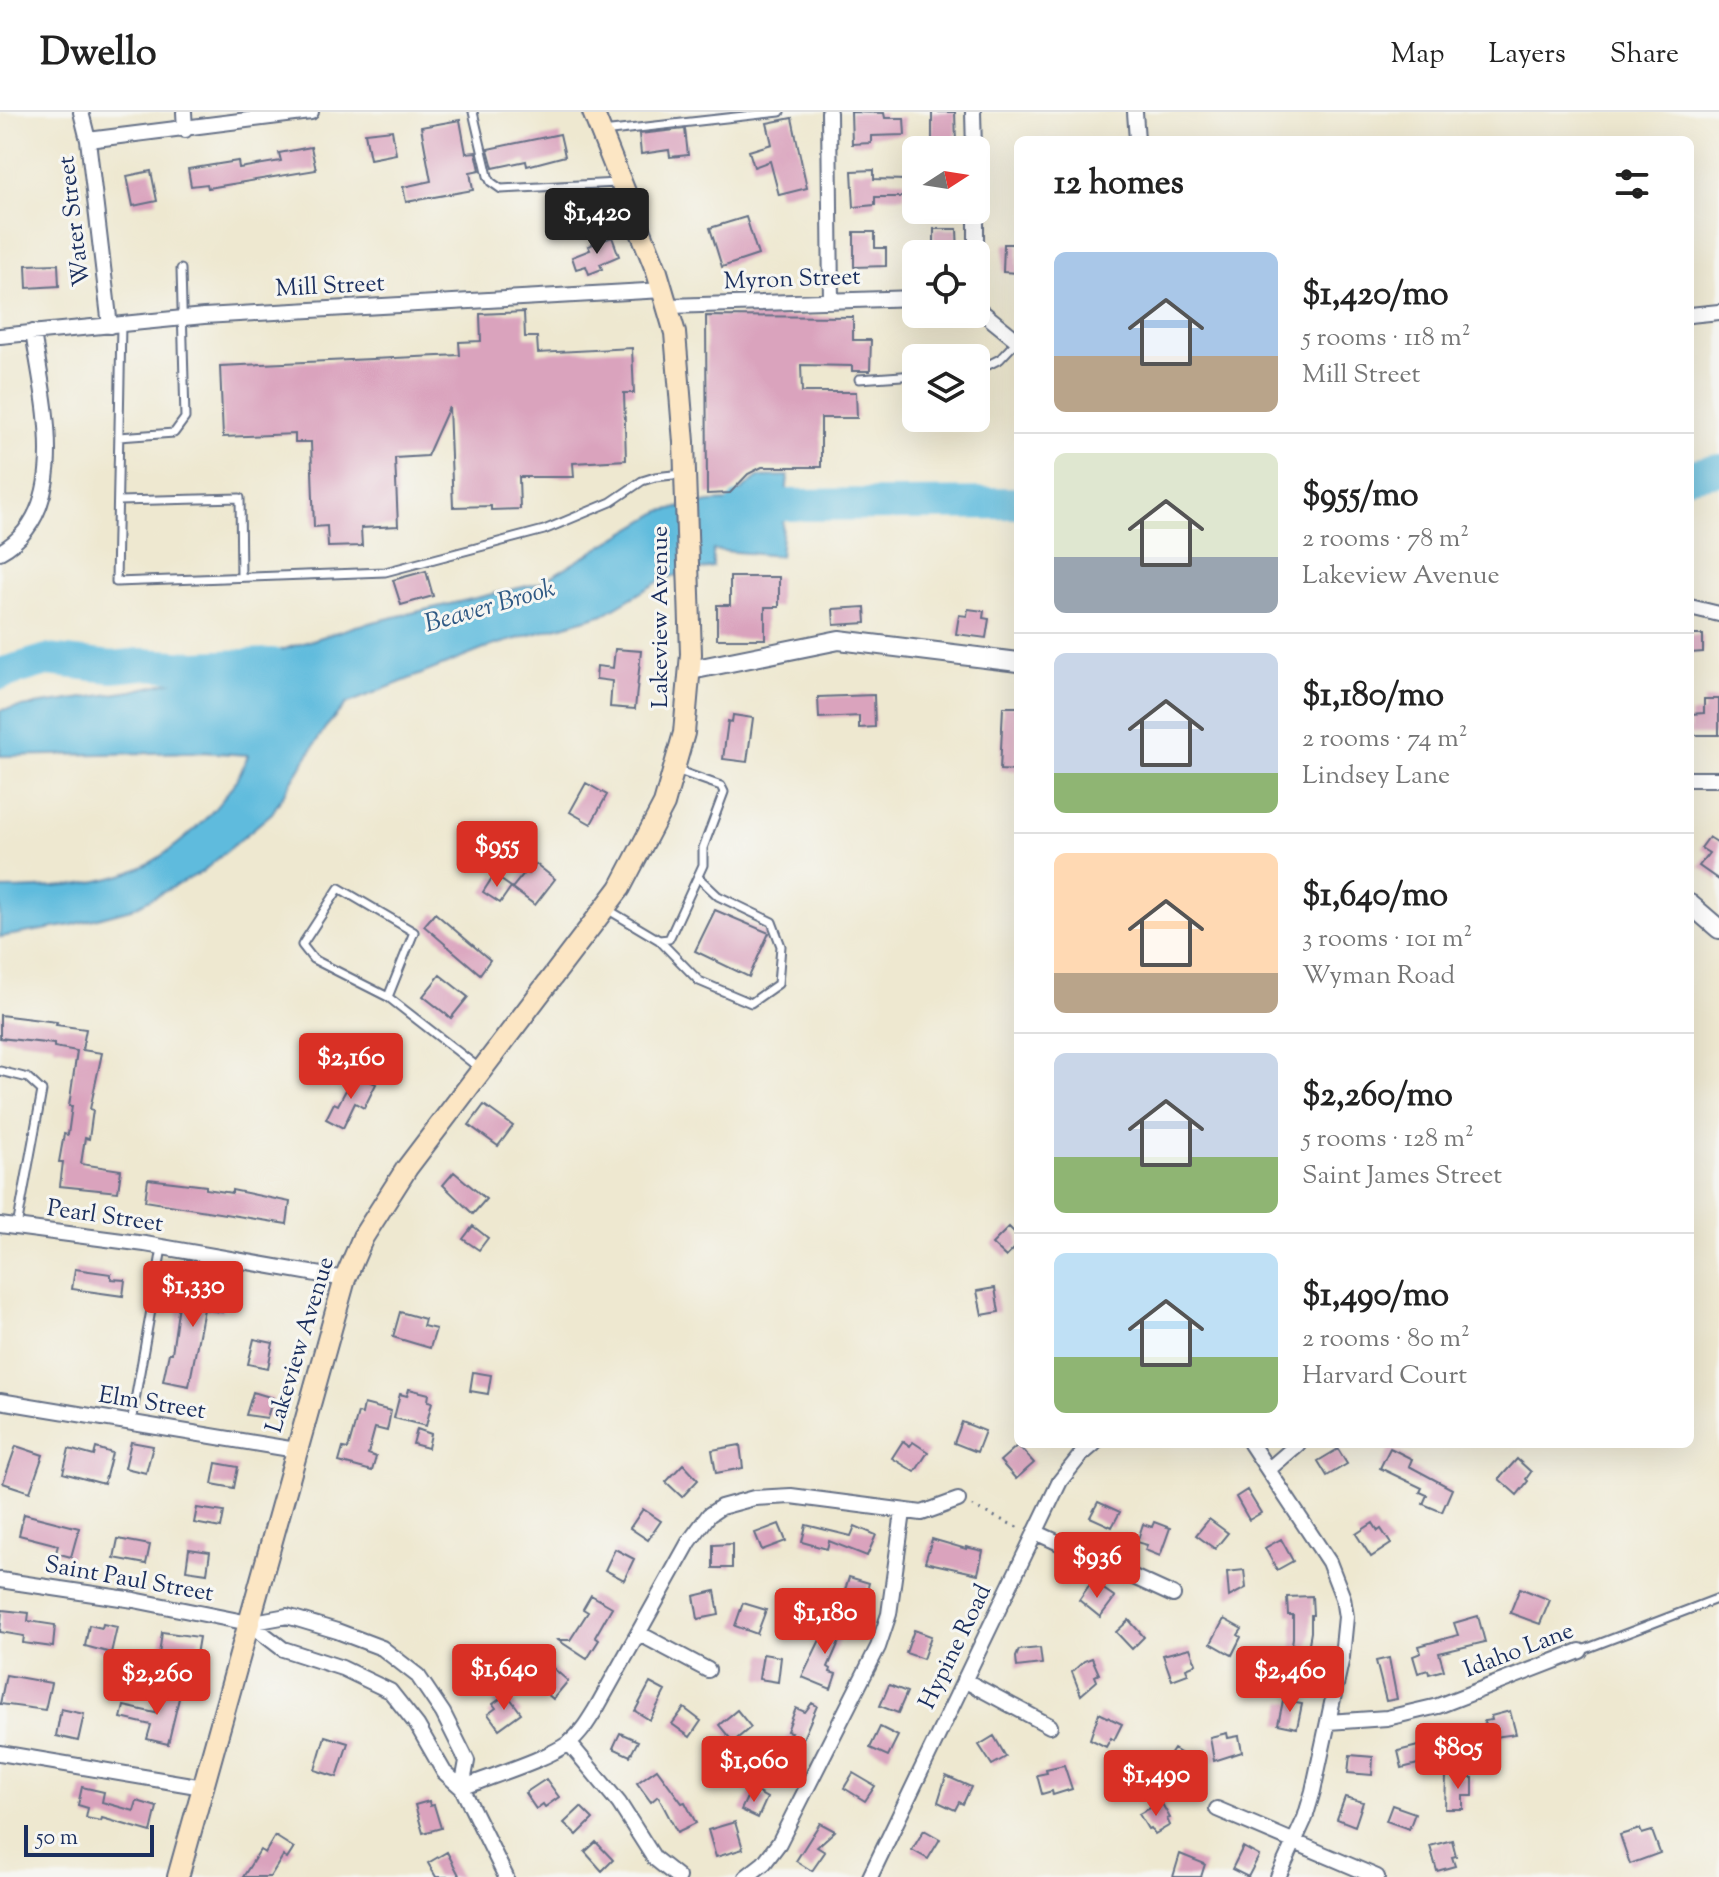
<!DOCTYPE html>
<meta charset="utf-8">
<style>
:root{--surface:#fff;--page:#f6f6f6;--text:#222;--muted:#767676;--line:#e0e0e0;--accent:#d93025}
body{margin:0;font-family:"Sorts Mill Goudy",serif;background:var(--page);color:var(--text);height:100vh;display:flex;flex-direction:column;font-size:30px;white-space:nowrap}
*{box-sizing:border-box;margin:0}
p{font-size:26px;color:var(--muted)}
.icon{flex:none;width:44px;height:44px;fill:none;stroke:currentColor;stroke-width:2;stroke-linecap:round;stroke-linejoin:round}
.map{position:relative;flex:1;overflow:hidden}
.details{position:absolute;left:1014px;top:24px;width:680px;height:1312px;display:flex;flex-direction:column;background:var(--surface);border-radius:12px;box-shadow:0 8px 32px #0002}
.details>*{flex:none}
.needle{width:52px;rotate:78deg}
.buttons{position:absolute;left:902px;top:24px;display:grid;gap:16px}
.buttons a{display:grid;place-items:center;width:88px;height:88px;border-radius:12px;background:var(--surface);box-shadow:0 8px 32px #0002;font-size:40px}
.scale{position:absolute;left:24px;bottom:20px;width:130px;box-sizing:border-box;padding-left:8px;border:4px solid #1b2f5e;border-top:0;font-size:22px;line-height:28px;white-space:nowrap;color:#1b2f5e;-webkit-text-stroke:6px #f6f6f2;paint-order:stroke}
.price{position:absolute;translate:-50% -68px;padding:0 18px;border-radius:8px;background:var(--accent);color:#fff;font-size:26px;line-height:52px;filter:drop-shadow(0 2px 4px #0008)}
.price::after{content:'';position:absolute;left:50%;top:48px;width:24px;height:18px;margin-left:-12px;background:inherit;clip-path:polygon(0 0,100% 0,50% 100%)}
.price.current{background:#222;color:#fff}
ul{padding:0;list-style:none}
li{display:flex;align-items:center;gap:24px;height:200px;padding:0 40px}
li+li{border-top:2px solid var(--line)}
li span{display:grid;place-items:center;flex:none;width:224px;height:160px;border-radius:12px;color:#555}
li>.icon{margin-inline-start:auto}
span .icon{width:96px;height:96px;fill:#fffc;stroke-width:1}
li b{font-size:34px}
h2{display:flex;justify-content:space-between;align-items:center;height:96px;padding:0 40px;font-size:34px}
header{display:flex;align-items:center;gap:48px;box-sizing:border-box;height:112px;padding:0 40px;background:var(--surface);border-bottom:2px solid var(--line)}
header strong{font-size:38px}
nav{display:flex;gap:44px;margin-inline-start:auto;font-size:28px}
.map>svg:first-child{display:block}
.water{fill:#5fbbdd;stroke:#3d759e;stroke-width:2}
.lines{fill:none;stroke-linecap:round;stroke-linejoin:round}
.river{stroke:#5fbbdd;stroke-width:32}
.building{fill:#daa3bd}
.service-casing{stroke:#657086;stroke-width:11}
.minor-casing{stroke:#657086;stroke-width:18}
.tertiary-casing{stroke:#657086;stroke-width:22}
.secondary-casing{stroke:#657086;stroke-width:24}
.path{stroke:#657086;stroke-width:3;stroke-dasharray:2 6;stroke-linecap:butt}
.service{stroke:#fff;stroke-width:7}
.minor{stroke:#fff;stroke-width:14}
.tertiary{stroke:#fff;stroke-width:18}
.secondary{stroke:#fce6c4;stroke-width:20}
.labels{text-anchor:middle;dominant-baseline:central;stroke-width:6;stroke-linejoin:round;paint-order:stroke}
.street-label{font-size:24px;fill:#1b2f5e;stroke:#f6f6f2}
.water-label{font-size:26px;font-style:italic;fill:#2f5984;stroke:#f6f6f2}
</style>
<header>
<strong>Dwello</strong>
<nav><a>Map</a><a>Layers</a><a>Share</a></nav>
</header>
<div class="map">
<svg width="1719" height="1765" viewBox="0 0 1719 1765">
<rect width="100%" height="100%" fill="#f6f6f2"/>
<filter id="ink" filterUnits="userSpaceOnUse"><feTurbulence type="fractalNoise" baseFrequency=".0125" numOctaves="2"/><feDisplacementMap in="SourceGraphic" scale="16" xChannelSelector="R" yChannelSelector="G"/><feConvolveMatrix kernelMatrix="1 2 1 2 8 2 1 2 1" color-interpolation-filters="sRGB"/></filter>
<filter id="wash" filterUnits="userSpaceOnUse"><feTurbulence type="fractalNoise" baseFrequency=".006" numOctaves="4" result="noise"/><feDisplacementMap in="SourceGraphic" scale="32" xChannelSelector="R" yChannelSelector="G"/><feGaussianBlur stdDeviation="1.8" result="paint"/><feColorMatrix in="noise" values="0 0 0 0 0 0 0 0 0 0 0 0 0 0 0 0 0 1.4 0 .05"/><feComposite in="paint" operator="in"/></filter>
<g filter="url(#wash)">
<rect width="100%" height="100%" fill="#eee8d0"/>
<!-- water -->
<path class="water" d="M788 364 780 444 713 438V455L665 466 604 502 492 534 346 592 325 616 272 701 202 760 131 797 72 813 0 825V777C40 777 84 775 122 763 171 748 231 690 248 643L201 640 0 644V598L132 579 216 559 356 514 540 471 661 399 710 390 728 389 758 365Z"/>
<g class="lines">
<!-- river -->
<path class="river" d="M1690 363 1719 358
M741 396 787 393 1018 391
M0 562 47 548 112 555 141 552 195 555 272 552"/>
</g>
<g id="blocks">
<!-- building -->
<path class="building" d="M851 0 884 1 885 6H904L905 23 871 24V31L852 32Z
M932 0H955L956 31H932Z
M792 6 807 76 779 83 770 49 754 55 749 39 772 32 767 11Z
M460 8 466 41 476 40 480 58 470 60 473 78 406 90 403 75 431 69 421 15Z
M685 17 688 43 670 45 669 38 641 42 639 22Z
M392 18 396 42 370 47 365 21Z
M560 22 565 44 527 54 526 49 493 56 488 37Z
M311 35 316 58 208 76 207 72 191 74 188 57 238 49 239 56 281 49 279 41Z
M874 58V67L905 68 904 85H875V93L854 95 852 59Z
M151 59 157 89 133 94 127 64Z
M746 105 758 143 722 155 710 116Z
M934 117H957L958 142H934Z
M854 120H875V136H886V154L854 155Z
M612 125 619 144 600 152 602 157 589 162 586 154 576 157 572 145 590 138 588 134Z
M1004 132H1018V161L1003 160Z
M58 152 59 174 27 176 26 153Z
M524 200 525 225H537L538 241 632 236 634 281H624L626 348 573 351 574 365H519L520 397 491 398V394L453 395 449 295 427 344 395 346 398 414 361 416 362 434 328 435 327 414 314 415 311 330H295V322L223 325 220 254 460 243 459 230 481 229 480 202Z
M706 204 853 205V228H871L870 259H852V254L801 253 802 280H856L857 306H821V355H762L748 362 730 381 707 382Z
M426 459 433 484 401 493 393 468Z
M730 465H779V495H765V527H717V493H730Z
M865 495 866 511 834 513 833 497Z
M968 497 984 499 983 506 989 507 986 526 956 522 959 503 967 504Z
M1690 523H1703V540L1690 541Z
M615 537 641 539 635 597 610 595 612 569 596 567 597 554 613 556Z
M874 583 875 615 859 616V604L819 606 818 585Z
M1704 587H1719V623H1690V602L1704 601Z
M1003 595H1018L1017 659 1000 658Z
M733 603 753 606 747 650 723 647 728 609 732 610Z
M586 671 607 683 591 712 570 700Z
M1709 725 1717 730 1719 727V768L1699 754 1709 741 1701 736Z
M536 752 555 767 535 793 512 776 525 760 528 762Z
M494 763 511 775 500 791 483 780Z
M715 798 769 821 749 865 695 839Z
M435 801 490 848 480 862 424 814Z
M440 863 468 885 451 906 423 884Z
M0 903 57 910 56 913 86 917 82 938 102 941 90 997 93 998 89 1027 85 1026 81 1052 121 1058 118 1080 60 1074 63 1050H59L64 1022 68 1023 72 994H69L77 939 54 935V932L0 926Z
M358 963 376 972 364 996 355 991 343 1016 326 1007 334 991 338 993 346 978 349 980Z
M484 993 513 1014 498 1034 469 1013Z
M454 1060 486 1087 473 1102 443 1073Z
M148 1067 206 1074V1077L232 1081V1078L290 1090 287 1112 145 1089Z
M473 1114 488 1126 479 1138 463 1127Z
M1009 1115 1018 1124V1133L1006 1145 992 1132Z
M75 1157 111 1162V1167L125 1168 123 1184 72 1177Z
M205 1161 228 1166 222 1200 204 1197 189 1274 163 1269 169 1241H172L180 1185 200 1189Z
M995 1176 999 1200 982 1203 977 1179Z
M400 1200 425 1207 423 1214 436 1217 430 1236 393 1225Z
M254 1227 273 1231 268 1256 248 1252Z
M473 1260 491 1263 488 1282 470 1279Z
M409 1277 429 1282 428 1289 432 1290 426 1314 394 1306 400 1282 407 1284Z
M253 1280 273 1286 267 1306 246 1303Z
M364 1292 391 1299 387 1319 375 1316 368 1342 376 1345 372 1359 339 1350 343 1336 348 1337 358 1301 362 1302Z
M962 1310 985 1319 977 1340 954 1331Z
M417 1317 431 1322 428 1336 413 1332Z
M903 1329 910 1334 913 1330 928 1340 915 1360 892 1346Z
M131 1330 153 1334 146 1361 125 1356Z
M740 1333 743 1356 716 1361 712 1338Z
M1018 1333 1034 1351 1016 1367 1000 1349Z
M16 1334 43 1343 30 1380 3 1371Z
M96 1336 112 1341 104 1372 63 1361 69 1337 94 1344Z
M1390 1336 1412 1347 1409 1354 1452 1377 1442 1400 1423 1392 1427 1383 1420 1380 1422 1376 1380 1356Z
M1338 1337 1347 1352 1327 1364 1318 1349Z
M1517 1347 1531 1360 1526 1367 1528 1369 1517 1383 1499 1367Z
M216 1351 238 1355 234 1376 212 1372Z
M683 1352 698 1368 682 1385 666 1370Z
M1247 1378 1261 1401 1249 1408 1236 1385Z
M1098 1390 1120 1400 1112 1415 1090 1405Z
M197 1396 224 1400 221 1416 194 1411Z
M643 1397 661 1409 648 1428 630 1416Z
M24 1402 79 1416 71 1445 56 1441 58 1433 19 1423Z
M1209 1407 1228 1421 1215 1437 1196 1423Z
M1154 1410 1170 1416 1160 1444 1145 1438 1147 1433 1137 1430 1143 1412 1152 1415Z
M1373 1411 1378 1419 1381 1417 1391 1432 1371 1445 1356 1422Z
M779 1412 786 1429 762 1438 755 1421Z
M806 1413 851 1424 855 1414 876 1423 867 1444 829 1429 827 1437 802 1430Z
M118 1427 150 1433 146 1452 114 1446Z
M932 1427 966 1437V1435L983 1439 978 1462 925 1450Z
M1281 1427 1293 1449 1277 1458 1265 1436Z
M732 1432V1456H713V1433Z
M189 1437 210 1440 207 1461 186 1458Z
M615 1437 634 1447 624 1468 605 1458Z
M1244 1458 1246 1476 1229 1485 1227 1460Z
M849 1465 869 1471 863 1494 842 1488Z
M1090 1472 1097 1477 1099 1474 1115 1485 1100 1505 1079 1488Z
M1520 1476 1550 1488 1540 1512 1510 1501Z
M715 1479 719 1503 698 1507 694 1484Z
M591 1483 612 1495 595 1525 599 1528 587 1547 558 1528H570L588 1500 583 1497Z
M1312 1484 1313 1503H1311V1520L1304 1559 1288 1556 1293 1526V1503H1288L1287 1485Z
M743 1491 766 1498 757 1522 735 1514Z
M2 1498 29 1501 28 1509 55 1513 53 1535 23 1531 24 1524 0 1520Z
M1478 1504 1485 1530 1439 1541 1444 1558 1429 1562 1428 1558 1418 1561 1413 1544 1421 1541 1419 1534 1458 1523 1454 1511Z
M830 1507 846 1514 828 1555 831 1557 830 1560 836 1562 831 1577 802 1565Z
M1224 1507 1242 1517 1238 1523 1241 1525 1232 1543 1211 1531Z
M1129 1508 1144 1525 1132 1537 1116 1520Z
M103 1512 117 1515 111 1541 85 1534 89 1513 102 1516Z
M914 1518 931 1524 923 1547 906 1541Z
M162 1520 199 1525 195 1549 159 1543Z
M1040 1536 1042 1552 1017 1555 1016 1545 1019 1538Z
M1190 1536 1196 1552 1186 1556 1188 1562 1172 1568 1163 1543Z
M763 1542 781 1545 778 1570 759 1567Z
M1092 1546 1099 1562 1095 1564 1097 1569 1081 1583 1072 1560 1084 1549Z
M1389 1546 1397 1587 1386 1589 1376 1549Z
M553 1556 568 1569 553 1587 537 1573Z
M6 1563 51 1571 45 1598 0 1592Z
M650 1571 665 1579 650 1608 635 1599Z
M889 1573 907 1580 898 1601 880 1594Z
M160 1578 180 1582 168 1632 147 1627 151 1613 121 1606 124 1594 155 1601Z
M507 1582 521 1601 499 1617 488 1602 496 1596 493 1592Z
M1283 1589 1302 1592 1297 1616 1278 1612Z
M812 1591 817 1594 796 1643 779 1666 769 1659 778 1638 791 1620 787 1619 796 1596 805 1600Z
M684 1596 701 1609 690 1625 672 1612Z
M61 1597 84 1602 78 1629 56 1624Z
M737 1598 751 1615 733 1630 719 1613Z
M1510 1599 1516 1622 1488 1626 1484 1609 1492 1608 1491 1604Z
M1099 1601 1122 1612 1114 1628 1111 1626 1106 1635 1090 1627Z
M880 1615 898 1624 888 1644 870 1636Z
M620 1621 638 1629 630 1644 613 1636Z
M1227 1621 1228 1626 1239 1624 1242 1640 1214 1649 1210 1625Z
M325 1624 348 1631 337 1665 315 1658Z
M994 1624 1006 1645 992 1653 979 1633Z
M1422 1633 1426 1650 1402 1656 1398 1639Z
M1174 1637 1190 1647 1178 1667 1161 1657Z
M1350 1643 1373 1645 1372 1663 1348 1661Z
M1064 1653 1072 1677 1053 1683 1052 1679 1042 1682 1037 1663 1047 1661 1046 1657Z
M657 1657 682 1691 685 1690 696 1711 677 1720 658 1684 651 1690 637 1671Z
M853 1661 875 1674 865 1689 844 1676Z
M1446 1663 1473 1666V1684H1463V1697H1445Z
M946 1664 971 1675 963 1692 959 1690 955 1698 938 1690Z
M546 1667 559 1685 545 1695 543 1692 536 1697 525 1681Z
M82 1675 104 1680 102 1690 134 1699 137 1689 157 1695 151 1720 102 1706 101 1709 86 1706 88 1696 78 1693Z
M751 1677 767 1686 758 1706 741 1698Z
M1345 1685 1363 1690 1355 1714 1337 1707Z
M429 1689 430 1694 434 1693 441 1716 423 1721 415 1693Z
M1161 1690 1170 1706 1167 1707 1170 1713 1155 1722 1151 1716 1148 1717 1139 1702Z
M1392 1693 1415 1701 1409 1717 1386 1709Z
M581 1695 593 1707 577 1723 564 1711Z
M735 1710 743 1737 716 1745 708 1718Z
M820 1711 835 1719 817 1735 825 1740 812 1759 796 1749Z
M1640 1717 1642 1722 1652 1719 1660 1741 1630 1752 1620 1723Z
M924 1718 940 1727 928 1747 912 1738Z
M275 1724 294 1736 287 1747 283 1744 270 1765H243L260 1738 265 1741Z
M1452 1728 1456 1744 1452 1745 1455 1754 1437 1759 1430 1734Z
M596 1730 613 1748 602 1759 585 1740Z
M1243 1735 1259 1744 1248 1765 1232 1757Z
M447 1740 460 1765H436L428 1751Z
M1180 1742 1205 1752 1201 1765H1173Z"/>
</g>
</g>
<g filter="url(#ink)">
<use href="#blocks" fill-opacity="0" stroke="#657086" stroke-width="2"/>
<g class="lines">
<defs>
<path id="service" d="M473 0 488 64 491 70 501 77 618 71
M602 20 780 0
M121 213 116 470 385 460 544 418 611 390 642 369 655 365 682 362
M976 259 1000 247 1017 229
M859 267 916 263
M119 325 174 321 185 306 181 157
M118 389 240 386 241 465
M607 797 659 828 669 827 703 753V736L724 680 721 674 676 658
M659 828 699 869 751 891 778 872 781 834 772 810 718 784 698 765
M388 885 313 847 302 833 339 776 414 820 388 885 479 956
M0 959 28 966 42 979 17 1115
M131 1311 162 1136
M1580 1539 1719 1486"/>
<path id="minor" d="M81 0 88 28 110 214
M184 0 185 18
M829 0 831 189
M973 0 974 38
M1135 0 1137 28
M88 28 311 0
M976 98V176
M669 194 916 186
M976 195 1018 229
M1690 203 1719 200
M0 224 204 204 664 178
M0 440C74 399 43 287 33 220
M1690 495 1719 502
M1690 667H1719
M0 1113 145 1132 345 1167
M0 1289 296 1338
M1251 1332 1329 1450 1343 1486 1346 1505 1342 1545 1313 1679 1305 1706 1278 1765
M1269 1357 1298 1332
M1035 1420 1173 1483
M0 1468 134 1488 249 1511 287 1504 337 1519 382 1536 418 1564 443 1601 467 1649 462 1676
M249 1511 283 1537 342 1556 390 1579 417 1613 444 1660 462 1676 506 1765
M638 1521 708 1558
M964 1568 1050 1614
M1328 1610 1387 1606 1438 1594 1580 1539
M569 1631 619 1691 654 1746 678 1765
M0 1641 203 1675
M462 1676C491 1664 545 1648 569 1631 581 1622 589 1608 597 1595L689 1430 709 1403 721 1395 754 1386 791 1384 922 1401 958 1388
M1217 1697 1377 1765
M746 1765 764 1751 779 1731 878 1535 889 1502 903 1400
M870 1765 1060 1369 1080 1344 1094 1332"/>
<path id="tertiary" d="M691 558 839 528 1018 550
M1690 792 1719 817"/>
<path id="secondary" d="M178 1765 345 1167 363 1125 407 1056 620 776 664 692 684 621 691 542 684 330 675 221 657 160 593 0"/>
</defs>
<!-- service casing -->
<use href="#service" class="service-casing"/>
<!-- minor casing -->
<use href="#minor" class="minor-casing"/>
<!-- tertiary casing -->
<use href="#tertiary" class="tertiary-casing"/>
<!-- secondary casing -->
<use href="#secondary" class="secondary-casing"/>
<!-- path -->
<path class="path" d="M972 1394 1019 1416"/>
<!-- service -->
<use href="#service" class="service"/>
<!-- minor -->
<use href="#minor" class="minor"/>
<!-- tertiary -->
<use href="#tertiary" class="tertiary"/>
<!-- secondary -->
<use href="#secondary" class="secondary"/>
</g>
</g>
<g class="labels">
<!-- street labels -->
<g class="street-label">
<text transform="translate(75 109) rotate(-97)">Water Street</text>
<text transform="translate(792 168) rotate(-2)">Myron Street</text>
<text transform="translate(330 175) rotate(-3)">Mill Street</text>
<text transform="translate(661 505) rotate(-90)">Lakeview Avenue</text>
<text transform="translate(105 1105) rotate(8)">Pearl Street</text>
<text transform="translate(301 1233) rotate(-73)">Lakeview Avenue</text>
<text transform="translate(152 1292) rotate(9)">Elm Street</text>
<text transform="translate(129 1468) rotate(10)">Saint Paul Street</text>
<text transform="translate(956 1535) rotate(-64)">Hypine Road</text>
<text transform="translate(1519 1539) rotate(-21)">Idaho Lane</text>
</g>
<!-- water labels -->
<g class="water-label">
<text transform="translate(490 495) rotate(-16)">Beaver Brook</text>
</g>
</g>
</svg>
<div class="buttons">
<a><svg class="needle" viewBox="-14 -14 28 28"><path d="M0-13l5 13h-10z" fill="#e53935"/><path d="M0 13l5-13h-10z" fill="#767676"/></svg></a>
<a><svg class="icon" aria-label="locate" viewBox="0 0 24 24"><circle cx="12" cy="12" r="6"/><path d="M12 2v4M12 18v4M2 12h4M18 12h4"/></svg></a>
<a><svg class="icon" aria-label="layers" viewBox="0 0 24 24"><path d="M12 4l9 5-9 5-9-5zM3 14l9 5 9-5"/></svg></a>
</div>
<div class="scale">50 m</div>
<b class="price current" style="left:597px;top:144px">$1,420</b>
<b class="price" style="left:497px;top:777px">$955</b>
<b class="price" style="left:351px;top:989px">$2,160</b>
<b class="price" style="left:193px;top:1217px">$1,330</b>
<b class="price" style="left:1097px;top:1488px">$936</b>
<b class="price" style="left:825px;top:1544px">$1,180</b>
<b class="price" style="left:504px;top:1600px">$1,640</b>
<b class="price" style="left:1290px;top:1602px">$2,460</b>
<b class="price" style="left:157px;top:1605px">$2,260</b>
<b class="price" style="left:1458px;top:1679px">$805</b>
<b class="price" style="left:754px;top:1692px">$1,060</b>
<b class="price" style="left:1156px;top:1706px">$1,490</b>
<section class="details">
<h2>12 homes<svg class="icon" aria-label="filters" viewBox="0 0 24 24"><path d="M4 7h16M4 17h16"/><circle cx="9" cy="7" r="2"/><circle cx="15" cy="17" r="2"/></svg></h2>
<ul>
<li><span style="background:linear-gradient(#a9c7e8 65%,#b9a48a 0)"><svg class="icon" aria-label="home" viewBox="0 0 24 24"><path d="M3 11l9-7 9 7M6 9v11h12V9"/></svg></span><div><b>$1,420/mo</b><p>5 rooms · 118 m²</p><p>Mill Street</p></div></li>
<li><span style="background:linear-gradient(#dfe7d0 65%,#9aa5b1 0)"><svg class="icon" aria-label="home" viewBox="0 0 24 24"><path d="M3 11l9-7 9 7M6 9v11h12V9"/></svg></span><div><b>$955/mo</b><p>2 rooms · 78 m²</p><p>Lakeview Avenue</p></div></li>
<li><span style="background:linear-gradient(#c9d6e8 75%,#8fb573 0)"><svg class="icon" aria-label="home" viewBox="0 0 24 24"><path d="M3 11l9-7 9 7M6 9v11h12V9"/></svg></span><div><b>$1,180/mo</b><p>2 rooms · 74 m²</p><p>Lindsey Lane</p></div></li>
<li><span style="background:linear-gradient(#ffd9b3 75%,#b9a48a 0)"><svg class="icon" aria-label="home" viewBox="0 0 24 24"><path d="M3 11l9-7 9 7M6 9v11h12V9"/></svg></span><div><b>$1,640/mo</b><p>3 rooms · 101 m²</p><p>Wyman Road</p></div></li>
<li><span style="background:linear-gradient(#c9d6e8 65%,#8fb573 0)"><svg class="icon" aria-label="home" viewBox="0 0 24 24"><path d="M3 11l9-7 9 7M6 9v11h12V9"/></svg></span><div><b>$2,260/mo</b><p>5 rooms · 128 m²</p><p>Saint James Street</p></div></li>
<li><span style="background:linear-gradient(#bfe0f5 65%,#8fb573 0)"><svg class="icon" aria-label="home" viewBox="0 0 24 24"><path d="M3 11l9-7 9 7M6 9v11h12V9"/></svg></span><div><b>$1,490/mo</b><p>2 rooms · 80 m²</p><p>Harvard Court</p></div></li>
</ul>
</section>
</div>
